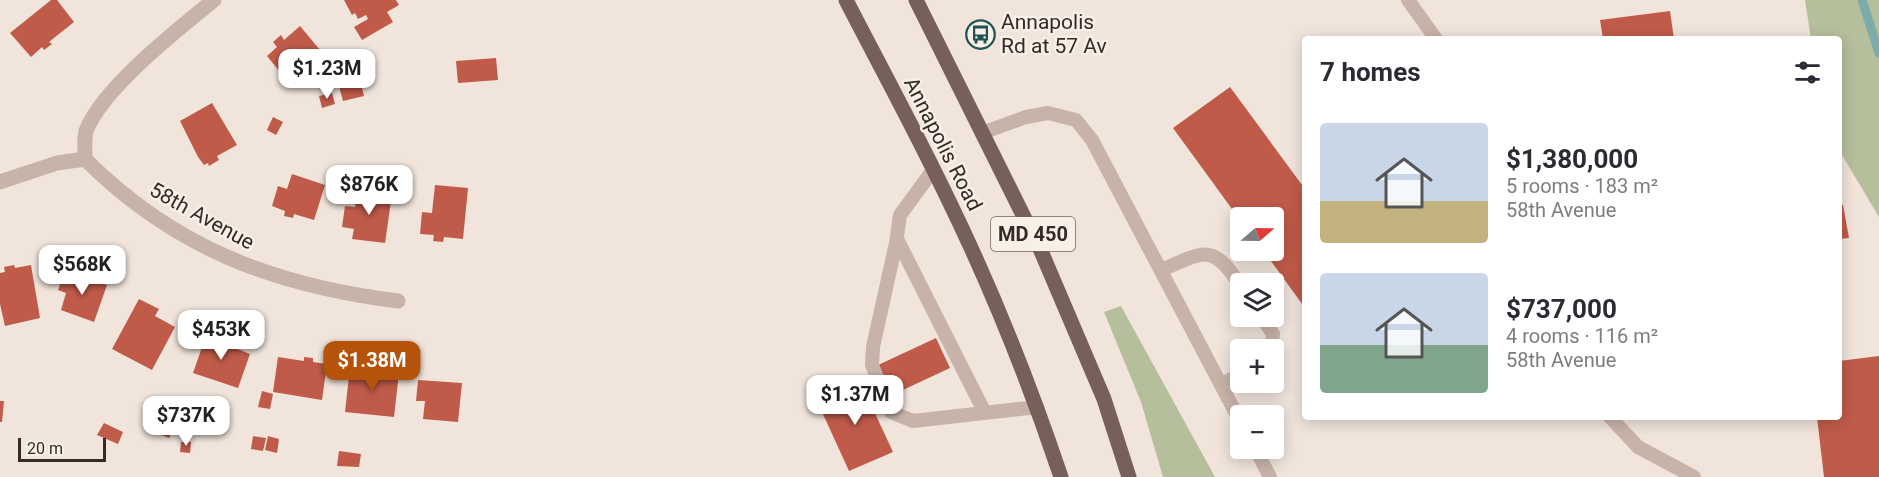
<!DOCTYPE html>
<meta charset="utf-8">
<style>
:root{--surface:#fff;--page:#f7f7f7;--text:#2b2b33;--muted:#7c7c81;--accent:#b45309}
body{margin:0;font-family:Roboto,sans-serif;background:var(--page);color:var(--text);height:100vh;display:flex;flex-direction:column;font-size:22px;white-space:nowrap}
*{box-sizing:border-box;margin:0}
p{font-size:20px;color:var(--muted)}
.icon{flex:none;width:33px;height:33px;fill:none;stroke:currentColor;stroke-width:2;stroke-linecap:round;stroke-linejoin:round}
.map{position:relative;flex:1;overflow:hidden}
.details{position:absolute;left:1302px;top:36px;width:540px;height:384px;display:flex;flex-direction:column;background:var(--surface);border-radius:6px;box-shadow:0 3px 15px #0003}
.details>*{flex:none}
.needle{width:39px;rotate:70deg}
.buttons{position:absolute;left:1230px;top:207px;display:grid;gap:12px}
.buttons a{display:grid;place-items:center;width:54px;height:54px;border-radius:6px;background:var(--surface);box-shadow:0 3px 15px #0003;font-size:30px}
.scale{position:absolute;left:18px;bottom:15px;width:88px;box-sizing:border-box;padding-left:6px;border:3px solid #352a28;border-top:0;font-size:16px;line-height:21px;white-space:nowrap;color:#352a28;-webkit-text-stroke:4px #f8efe7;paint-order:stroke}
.price{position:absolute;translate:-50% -51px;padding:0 14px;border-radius:12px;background:#fff;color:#222;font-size:20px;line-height:39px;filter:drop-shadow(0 2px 3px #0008)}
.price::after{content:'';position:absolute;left:50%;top:36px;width:18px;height:14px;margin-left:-9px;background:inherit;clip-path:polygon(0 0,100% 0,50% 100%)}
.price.active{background:var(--accent);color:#fff}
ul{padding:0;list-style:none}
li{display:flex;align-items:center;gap:18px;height:150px;padding:0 18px}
li span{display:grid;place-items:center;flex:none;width:168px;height:120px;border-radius:6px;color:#555}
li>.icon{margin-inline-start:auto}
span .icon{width:72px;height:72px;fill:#fffc;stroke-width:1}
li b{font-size:26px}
h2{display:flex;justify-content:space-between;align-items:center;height:72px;padding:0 18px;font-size:26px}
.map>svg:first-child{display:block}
.green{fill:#b6bf9c}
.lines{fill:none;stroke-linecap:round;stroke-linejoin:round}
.stream{stroke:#7caca9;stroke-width:9}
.building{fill:#c05b4a}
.service{stroke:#c8b3a8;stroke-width:14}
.minor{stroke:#c8b3a8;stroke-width:15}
.primary{stroke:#766059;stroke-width:15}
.labels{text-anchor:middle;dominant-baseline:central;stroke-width:5;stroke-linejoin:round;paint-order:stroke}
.shield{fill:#f8efe7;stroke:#706561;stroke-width:1.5}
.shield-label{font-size:20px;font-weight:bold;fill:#352a28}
.poi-label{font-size:21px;fill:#352a28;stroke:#f8efe7;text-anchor:start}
.street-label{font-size:21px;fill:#352a28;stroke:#f8efe7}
</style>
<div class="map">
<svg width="1879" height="477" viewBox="0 0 1879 477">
<rect width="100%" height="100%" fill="#f0e4db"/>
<!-- green -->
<path class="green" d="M1805 0H1879V217L1839 150V39H1811Z
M1121 306 1215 477H1163L1141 402 1104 312Z"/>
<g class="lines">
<!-- stream -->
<path class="stream" d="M1862 0 1879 53"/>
</g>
<!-- building -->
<path class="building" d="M51 0H57L74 22 49 42 52 44 44 50 42 47 31 57 10 33Z
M344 0H396L399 5 387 12 393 22 362 40 354 27 368 19 366 15 358 19 355 13 352 15Z
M1670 11 1674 39H1603L1600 20Z
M300 26 325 56 312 67 320 76 307 87 288 65 280 72 267 56 277 47 273 42 281 35 284 40Z
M496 58 498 80 458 83 456 61Z
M360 80 364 96 343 101 339 86Z
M1230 87 1305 189V308L1263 250H1274V218H1240V220L1173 128Z
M332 93 335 104 322 108 319 96Z
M212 103 237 145 217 156 219 160 209 166 208 163 204 165 198 157 180 121Z
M273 117 283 122 276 135 267 130Z
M292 174 325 185 314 220 294 214 293 218 284 216 285 211 272 206 278 186 287 189Z
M435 185 468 188 463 239 444 237 443 242 433 241 434 235 420 234 422 212 432 213Z
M357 189 392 194 385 243 352 239 354 229 342 227 345 206 355 207Z
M1843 205 1849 238 1839 239V206Z
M14 265 15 268 31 265 40 318 5 326 0 304V273L5 272 4 267Z
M65 270 107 285 94 322 61 310 66 293 58 290Z
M139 299 159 309 155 316 175 327 152 370 112 349Z
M208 330 229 338 227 345 250 354 238 388 193 373Z
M936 338 950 368 890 396 876 366Z
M1879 356V477H1824L1817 417H1839V361Z
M278 357 304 361V357L313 358V362L327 364 322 400 273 392Z
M350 367 399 373 394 417 345 412Z
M418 380 462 383 458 422 423 419 425 401H416Z
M860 381 893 452 849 471 817 401Z
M262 391 273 394 270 409 258 407Z
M0 401H4L2 422H0Z
M158 416 176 424 169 438 152 431Z
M104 423 123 432 118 444 97 435Z
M253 436 266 438 263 451 251 449Z
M268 436 279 439 277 453 265 450Z
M181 442H191L190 453 180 452Z
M339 451 361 454 359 467 337 466Z"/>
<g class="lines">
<!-- service -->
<path class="service" d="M1408 0 1436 39
M982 133 1026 117 1048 113 1076 120 1092 140 1240 421
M933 170 900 215 896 243 873 347 872 365 891 412 913 421 1037 407
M897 239 985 413
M1161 270C1204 252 1212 242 1240 285
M1261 316 1273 334 1271 350
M1221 385 1240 374
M1610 417 1638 447 1694 477
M1255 448 1270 477"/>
<!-- minor -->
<path class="minor" d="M85 159C85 151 84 139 86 131 102 89 178 29 214 0
M0 182 57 163 85 159C174 248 275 286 398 301"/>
<!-- primary -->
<path class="primary" d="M846 0C880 66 916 132 948 199 992 289 1029 382 1061 477
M916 0 1041 251 1104 399 1129 477"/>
</g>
<!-- icons -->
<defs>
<symbol id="bus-ring" viewBox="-11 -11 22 22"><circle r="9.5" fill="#f8efe7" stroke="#1f5452" stroke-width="1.5"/><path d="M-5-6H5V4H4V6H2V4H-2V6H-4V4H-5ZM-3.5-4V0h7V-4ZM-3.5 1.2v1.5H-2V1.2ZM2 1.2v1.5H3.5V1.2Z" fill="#1f5452"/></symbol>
</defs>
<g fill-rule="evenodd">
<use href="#bus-ring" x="964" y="18" width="33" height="33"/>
</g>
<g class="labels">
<!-- shield labels -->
<rect class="shield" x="991" y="217" width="84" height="34" rx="4.5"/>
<g class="shield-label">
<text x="1033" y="234">MD 450</text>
</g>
<!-- poi labels -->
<g class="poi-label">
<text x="1001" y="22">Annapolis<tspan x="1001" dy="24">Rd at 57 Av</tspan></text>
</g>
<!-- street labels -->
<g class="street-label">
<text transform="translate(943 144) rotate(63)">Annapolis Road</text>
<text transform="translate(202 216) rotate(29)">58th Avenue</text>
</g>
</g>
</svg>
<div class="buttons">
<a><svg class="needle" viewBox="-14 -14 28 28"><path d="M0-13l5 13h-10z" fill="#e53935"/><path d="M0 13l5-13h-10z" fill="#7c7c81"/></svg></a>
<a><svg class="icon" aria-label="layers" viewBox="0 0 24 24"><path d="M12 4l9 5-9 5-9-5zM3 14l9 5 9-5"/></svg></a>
<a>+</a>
<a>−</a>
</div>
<div class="scale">20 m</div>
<b class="price" style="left:327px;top:100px">$1.23M</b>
<b class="price" style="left:369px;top:216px">$876K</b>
<b class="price" style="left:82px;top:296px">$568K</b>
<b class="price" style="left:221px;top:361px">$453K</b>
<b class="price active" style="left:372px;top:392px">$1.38M</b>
<b class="price" style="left:855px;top:426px">$1.37M</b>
<b class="price" style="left:186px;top:447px">$737K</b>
<section class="details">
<h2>7 homes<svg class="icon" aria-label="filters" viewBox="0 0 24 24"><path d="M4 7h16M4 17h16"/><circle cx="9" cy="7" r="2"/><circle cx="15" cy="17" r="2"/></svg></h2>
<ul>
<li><span style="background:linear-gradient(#c9d6e8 65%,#c2b280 0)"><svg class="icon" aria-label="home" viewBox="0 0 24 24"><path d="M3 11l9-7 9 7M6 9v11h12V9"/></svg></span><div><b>$1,380,000</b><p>5 rooms · 183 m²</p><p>58th Avenue</p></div></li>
<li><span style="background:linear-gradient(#c9d6e8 60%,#7fa58c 0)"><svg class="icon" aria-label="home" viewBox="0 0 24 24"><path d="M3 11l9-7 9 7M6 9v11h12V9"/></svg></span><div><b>$737,000</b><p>4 rooms · 116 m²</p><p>58th Avenue</p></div></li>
</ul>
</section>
</div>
